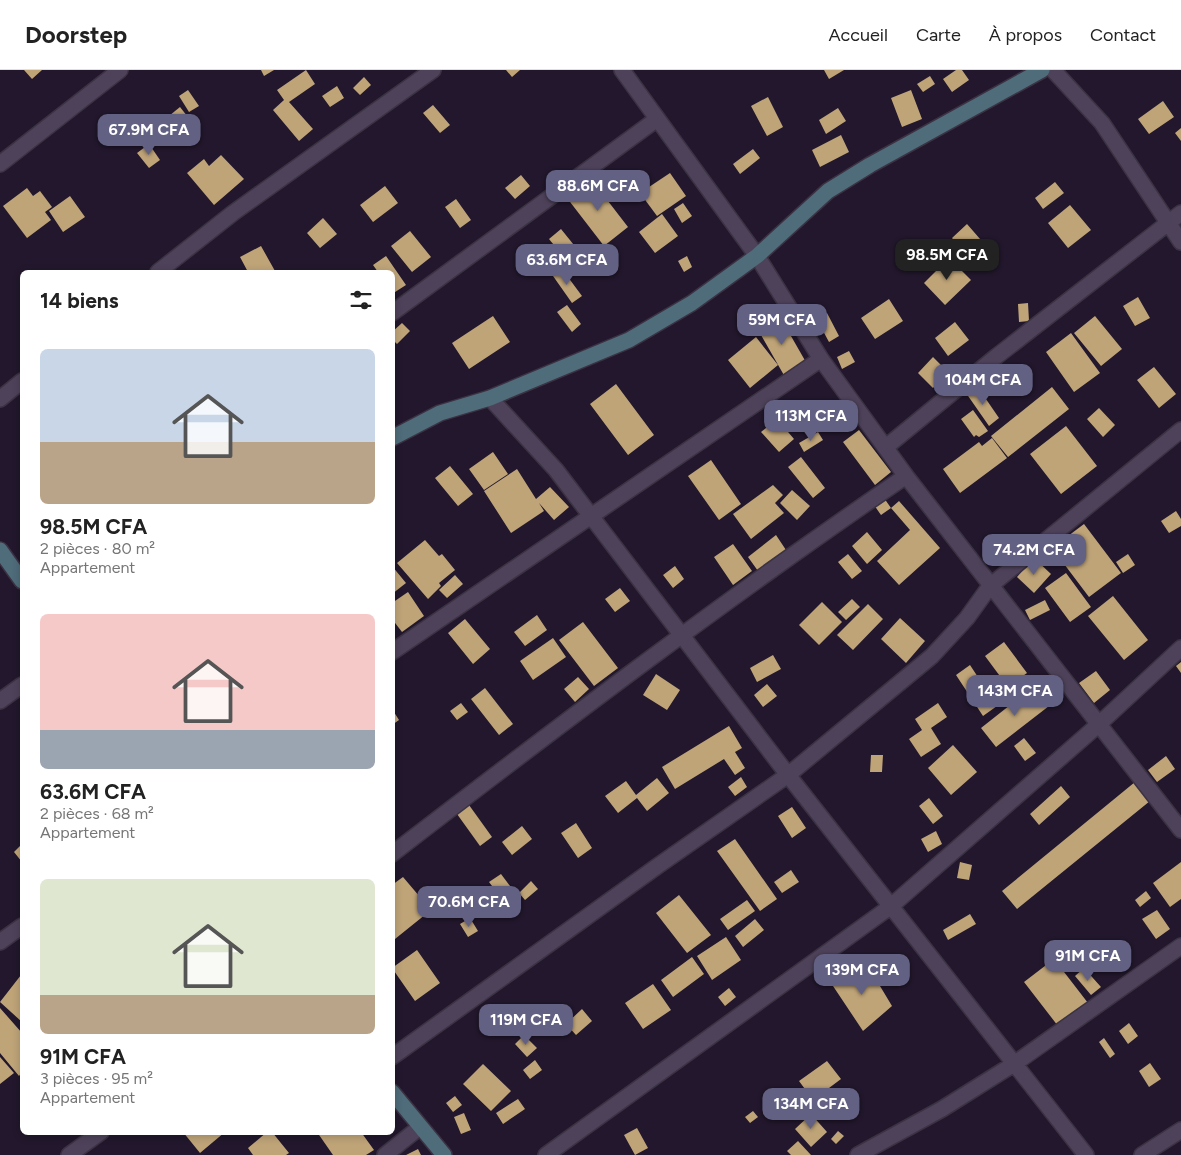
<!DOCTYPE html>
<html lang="fr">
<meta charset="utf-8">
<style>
:root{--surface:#fff;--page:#f2f2f2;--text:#222;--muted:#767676;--line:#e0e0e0;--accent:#636183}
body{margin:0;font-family:Figtree,sans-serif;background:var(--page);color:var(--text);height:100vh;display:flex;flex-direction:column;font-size:19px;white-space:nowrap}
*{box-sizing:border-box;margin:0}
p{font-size:16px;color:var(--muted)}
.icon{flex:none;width:28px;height:28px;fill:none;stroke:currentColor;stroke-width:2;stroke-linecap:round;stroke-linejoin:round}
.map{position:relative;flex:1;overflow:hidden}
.details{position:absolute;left:20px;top:200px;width:375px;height:865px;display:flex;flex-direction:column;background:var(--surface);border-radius:8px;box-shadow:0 2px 8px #0003}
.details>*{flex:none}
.price{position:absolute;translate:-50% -42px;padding:0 11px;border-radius:10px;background:var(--accent);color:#fff;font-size:16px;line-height:32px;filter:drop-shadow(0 1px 2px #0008)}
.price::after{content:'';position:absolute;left:50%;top:30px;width:15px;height:11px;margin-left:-8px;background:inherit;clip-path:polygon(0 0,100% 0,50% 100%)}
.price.active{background:#222;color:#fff}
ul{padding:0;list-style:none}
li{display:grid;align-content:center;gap:10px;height:265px;padding:0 20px}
li span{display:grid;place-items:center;height:155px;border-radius:8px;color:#555}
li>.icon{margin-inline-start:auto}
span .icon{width:90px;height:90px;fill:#fffc;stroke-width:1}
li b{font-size:21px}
h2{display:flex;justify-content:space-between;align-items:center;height:60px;padding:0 20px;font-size:21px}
header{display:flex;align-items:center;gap:30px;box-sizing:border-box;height:70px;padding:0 25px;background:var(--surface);border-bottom:1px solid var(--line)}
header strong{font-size:24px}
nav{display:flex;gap:28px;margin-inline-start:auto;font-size:18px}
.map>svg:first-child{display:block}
.building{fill:#bfa478}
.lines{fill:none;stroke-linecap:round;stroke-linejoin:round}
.street-casing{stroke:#3b3243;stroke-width:18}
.secondary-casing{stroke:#3b3243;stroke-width:18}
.street{stroke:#4e425a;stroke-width:15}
.secondary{stroke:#4f6c7a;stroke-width:15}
</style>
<header>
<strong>Doorstep</strong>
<nav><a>Accueil</a><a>Carte</a><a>À propos</a><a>Contact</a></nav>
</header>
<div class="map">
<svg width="1181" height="1085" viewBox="0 0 1181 1085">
<rect width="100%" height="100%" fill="#22172c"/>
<!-- building -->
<path class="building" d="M24 0H42L32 9Z
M261 0H274L264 6Z
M306 0 315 14 289 32 313 59 299 71 273 40 284 30 277 20Z
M506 0H520L512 7Z
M824 0H844L829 9Z
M956 0H962L969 10 952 22 943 9Z
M930 6 935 14 923 22 917 14Z
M364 7 371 15 360 25 353 18Z
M337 16 344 28 330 37 322 26Z
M188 20 199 36 189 42 179 26Z
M911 20 922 49 902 57 891 28Z
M768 27 783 57 767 66 751 36Z
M1163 31 1174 47 1149 64 1138 49Z
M433 35 450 55 440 63 423 43Z
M180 37 199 61 183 74 164 50Z
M838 38 846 51 826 64 819 50Z
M1181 58V71L1175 63Z
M841 65 849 82 820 97 812 80Z
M149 74 160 90 149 98 137 83Z
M753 79 760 88 740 104 733 94Z
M221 85 244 109 214 135 187 103 204 89 209 96Z
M670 103 686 126 657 146 640 123Z
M521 105 530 116 515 129 505 118Z
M591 109 628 157 604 176 567 128Z
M1055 112 1064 123 1043 139 1035 128Z
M385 116 398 133 373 152 360 135Z
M27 118 33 126 40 121 52 137 45 142 51 150 27 168 3 136Z
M70 126 85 147 63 162 49 141Z
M456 129 471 150 460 158 445 137Z
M683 133 692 146 682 153 674 139Z
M1070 135 1091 160 1068 178 1048 153Z
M662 144 678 166 655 183 639 162Z
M323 148 337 164 320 178 307 163Z
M967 154 987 177 971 191 952 168Z
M561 159 582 185 570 195 549 169Z
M410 161 431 187 412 202 391 176Z
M261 176 275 201 248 202 240 187Z
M386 186 406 215 392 224V202H378L373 195Z
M687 186 692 197 684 202 678 191Z
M949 188 971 210 945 235 924 213Z
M562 199 582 226 572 233 553 206Z
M1138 227 1150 248 1135 256 1123 236Z
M889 229 903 251 875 269 861 248Z
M1028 233 1029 251 1019 252 1018 234Z
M567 235 581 254 572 262 557 242Z
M827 243 839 266 829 272 816 248Z
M779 245 807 294 785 307 757 258Z
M493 246 510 272 469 299 452 273Z
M1095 246 1122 279 1101 296 1074 263Z
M955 252 969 270 948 286 935 268Z
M402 253 410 261 397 274 392 269V262Z
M1071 263 1100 303 1074 322 1046 282Z
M756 267 778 295 750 318 728 290Z
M849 281 855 292 842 299 837 287Z
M933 287 948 302 933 318 918 303Z
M1154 297 1176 324 1159 338 1137 310Z
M616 314 654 365 628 385 590 334Z
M977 316 999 348 989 356 966 323Z
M1052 317 1069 339 1008 387 991 366Z
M794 334 802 348 792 354 784 341Z
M1099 338 1115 355 1103 367 1087 349Z
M973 340 988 361 979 367 976 365 974 367 961 349Z
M777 349 794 369 779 382 761 362Z
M1066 356 1097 396 1061 424 1030 384Z
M859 360 891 402 875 415 843 372Z
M818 362 823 370 804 382 799 373Z
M992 368 1007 388 960 423 943 399 979 372 982 376Z
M493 382 508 404 484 420 469 399Z
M801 387 825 418 813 428 788 397Z
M711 390 741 434 719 450 688 406Z
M450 396 473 424 458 436 435 408Z
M517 399 536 429 550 417 569 437 554 450 539 433 544 441 511 463 484 421Z
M773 415 783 425 775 433 784 443 751 469 733 444Z
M792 420 810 436 797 450 780 433Z
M884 428 891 438 881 445 874 435Z
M899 431 940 478 899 515 877 491 910 460 891 438Z
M1176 441 1181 449V456L1169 463 1161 451Z
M1084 454 1121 503 1089 527 1052 478Z
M867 462 882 480 867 494 852 476Z
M776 465 786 480 758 501 748 487Z
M425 470 439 486 442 484 455 500 439 513 441 516 428 529 397 493Z
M733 474 752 501 733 515 714 487Z
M848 484 862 501 852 509 838 492Z
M1128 484 1135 495 1123 503 1116 492Z
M1034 488 1051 504 1034 523 1017 507Z
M392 496 406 513 392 524Z
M675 496 684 509 673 518 663 505Z
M1066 503 1091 537 1070 552 1045 518Z
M455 505 463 514 447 528 439 520Z
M620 518 630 531 615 542 605 529Z
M408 522 424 546 402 562 392 549V533Z
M1113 526 1148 570 1124 590 1088 546Z
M852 529 860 537 846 550 838 542Z
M1045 530 1050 540 1030 550 1025 540Z
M822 532 842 552 819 575 799 555Z
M868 534 883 549 853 580 837 565Z
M537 545 547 560 525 576 514 562Z
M900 548 925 571 906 593 881 569Z
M465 549 490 579 473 594 448 563Z
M583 552 618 598 594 616 559 570Z
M553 568 566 587 533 610 520 591Z
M1004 572 1027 603 1008 617 985 586Z
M773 585 781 599 757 612 750 598Z
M1181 592V603L1176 596Z
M970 595 997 636 983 646 956 605Z
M1096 601 1110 620 1094 633 1079 613Z
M656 604 680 620 667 640 643 625Z
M578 607 589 619 575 632 564 619Z
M767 614 777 626 763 637 754 625Z
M1034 616 1049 636 996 677 981 658Z
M485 618 513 654 499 665 471 629Z
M461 633 468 642 457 650 450 641Z
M938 633 947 647 931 658 941 674 921 687 909 669 922 660 915 649Z
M392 639 399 650 392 655Z
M729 656 742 678 735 682 745 698 735 705 724 689 675 719 662 697Z
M1024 668 1036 683 1025 691 1014 676Z
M953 675 977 702 951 725 928 698Z
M871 685H883L882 702H870Z
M1166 686 1175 699 1157 712 1148 700Z
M741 707 747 717 735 726 728 717Z
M657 708 669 723 647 741 637 728 618 743 605 726 626 711 636 725Z
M1135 712 1150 731 1017 839 1002 821Z
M1061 716 1070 727 1039 755 1030 744Z
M929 728 943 746 933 754 919 736Z
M469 735 492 767 480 776 457 744Z
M792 737 806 758 792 768 778 746Z
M576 753 592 778 578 788 561 763Z
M522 756 532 769 512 785 502 772Z
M936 761 942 774 928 782 921 769Z
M735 769 777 829 760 841 717 781Z
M22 774V792L14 782Z
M960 792 972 795 969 810 957 808Z
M1181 792V829L1170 837 1153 813Z
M791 800 799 812 782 823 774 812Z
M501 804 519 828 508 837 489 812Z
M403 807 431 840 395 869 392 865V815Z
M531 811 538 819 525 830 519 823Z
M1146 821 1151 828 1140 837 1135 830Z
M679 825 711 865 687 883 656 843Z
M747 830 755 841 728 860 720 849Z
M1157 840 1170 859 1156 869 1142 849Z
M970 844 976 854 948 870 943 860Z
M470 848 478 861 468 867 460 854Z
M755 849 764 860 743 877 735 866Z
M726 867 741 890 712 910 697 886Z
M417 880 440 913 415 931 392 898Z
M692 887 704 904 673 927 661 910Z
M1054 889 1088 933 1058 956 1024 912Z
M857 894 869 909 874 906 892 936 863 961 831 913Z
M1084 898 1101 917 1091 925 1075 906Z
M21 905 22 907V952L0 932Z
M653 914 671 940 643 959 625 933Z
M729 918 736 927 725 936 718 927Z
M0 938 22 963V1002L19 1006 0 983Z
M582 939 592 951 576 965 566 954Z
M537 943 546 953 537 962 528 953Z
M1129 953 1138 966 1128 974 1119 961Z
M524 965 537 978 527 987 515 974Z
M1104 968 1115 984 1110 988 1099 972Z
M0 987 14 1003 0 1014Z
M535 990 542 1000 530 1009 523 1000Z
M827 991 841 1009 813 1030 799 1011Z
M1150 993 1161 1009 1149 1017 1139 1001Z
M483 994 511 1021 491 1041 463 1014Z
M455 1026 462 1035 453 1042 446 1033Z
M518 1029 525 1039 503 1054 496 1043Z
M753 1041 758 1047 750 1053 745 1047Z
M464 1043 471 1060 461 1064 454 1047Z
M811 1044 827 1062 811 1077 795 1059Z
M637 1058 648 1078 635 1085 624 1065Z
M838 1061 844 1066 836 1074 831 1069Z
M183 1062H225L200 1083Z
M267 1062H272L289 1083 286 1085H253L248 1078Z
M317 1062H361L374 1080 366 1085H333Z
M798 1071 811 1085H791L787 1081Z
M418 1079 421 1085H406Z"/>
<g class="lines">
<defs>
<path id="street" d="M622 0 757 186 821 289 906 406 1181 760
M1053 0 1102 53 1181 172
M0 94 120 0
M158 202 233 143 433 0
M392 243 657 49
M490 328 556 400 788 705 1086 1085
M0 329 22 311
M886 377 997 286 1181 143
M392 582 821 289
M0 631 22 615
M392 784C561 654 730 526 906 406
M0 872 22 856
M392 987 659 795 788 705 932 586 967 548 990 516 1181 360
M69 1085 101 1062
M385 1085 420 1057
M546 1085 890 837 1098 655 1181 578
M858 1085 942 1039 1014 994 1181 876
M1142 1085 1181 1060"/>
<path id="secondary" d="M392 368 440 343 490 328 629 270 692 233 757 186 828 121 870 95 1042 0
M0 480 22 511
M392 1022 444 1085"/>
</defs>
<!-- street casing -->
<use href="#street" class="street-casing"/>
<!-- secondary casing -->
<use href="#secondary" class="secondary-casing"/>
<!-- street -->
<use href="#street" class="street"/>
<!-- secondary -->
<use href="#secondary" class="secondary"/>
</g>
</svg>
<b class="price" style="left:149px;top:86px">67.9M CFA</b>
<b class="price" style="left:598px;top:142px">88.6M CFA</b>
<b class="price active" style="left:947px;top:211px">98.5M CFA</b>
<b class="price" style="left:567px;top:216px">63.6M CFA</b>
<b class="price" style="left:782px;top:276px">59M CFA</b>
<b class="price" style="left:983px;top:336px">104M CFA</b>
<b class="price" style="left:811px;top:372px">113M CFA</b>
<b class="price" style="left:1034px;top:506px">74.2M CFA</b>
<b class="price" style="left:1015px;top:647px">143M CFA</b>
<b class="price" style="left:469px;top:858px">70.6M CFA</b>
<b class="price" style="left:1088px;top:912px">91M CFA</b>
<b class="price" style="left:862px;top:926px">139M CFA</b>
<b class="price" style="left:526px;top:976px">119M CFA</b>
<b class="price" style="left:811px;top:1060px">134M CFA</b>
<section class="details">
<h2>14 biens<svg class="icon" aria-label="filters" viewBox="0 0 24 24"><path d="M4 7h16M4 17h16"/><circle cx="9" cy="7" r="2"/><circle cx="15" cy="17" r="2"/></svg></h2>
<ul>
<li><span style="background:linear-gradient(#c9d6e8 60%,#b9a48a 0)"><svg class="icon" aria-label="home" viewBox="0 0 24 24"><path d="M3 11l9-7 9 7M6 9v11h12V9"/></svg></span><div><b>98.5M CFA</b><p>2 pièces · 80 m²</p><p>Appartement</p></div></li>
<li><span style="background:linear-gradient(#f6c9c9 75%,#9aa5b1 0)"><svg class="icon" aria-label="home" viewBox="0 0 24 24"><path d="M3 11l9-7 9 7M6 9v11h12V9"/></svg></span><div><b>63.6M CFA</b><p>2 pièces · 68 m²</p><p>Appartement</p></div></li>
<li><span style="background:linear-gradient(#dfe7d0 75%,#b9a48a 0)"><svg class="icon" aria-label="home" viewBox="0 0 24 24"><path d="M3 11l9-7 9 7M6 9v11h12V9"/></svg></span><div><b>91M CFA</b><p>3 pièces · 95 m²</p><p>Appartement</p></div></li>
</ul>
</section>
</div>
